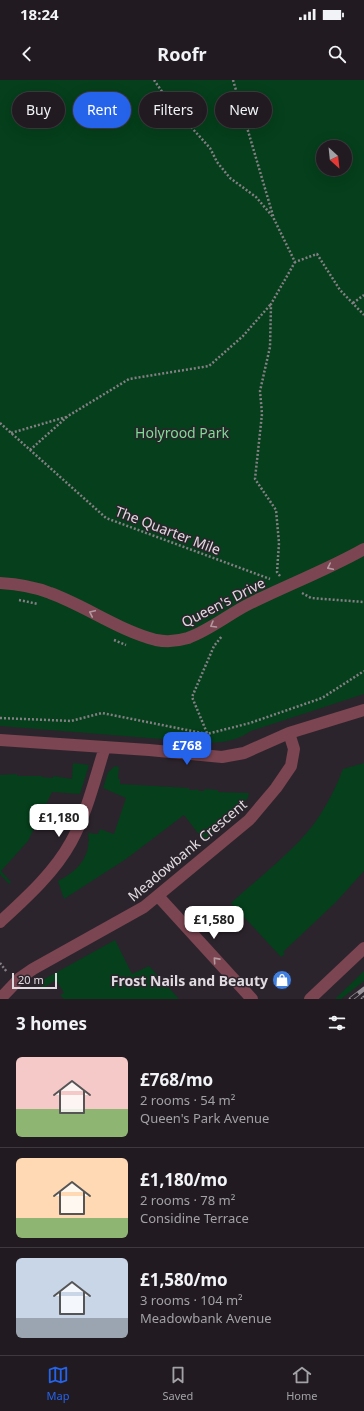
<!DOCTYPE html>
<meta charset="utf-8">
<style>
:root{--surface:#211b21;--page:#29242a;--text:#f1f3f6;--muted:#a2a1a5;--line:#3e393f;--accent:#2563eb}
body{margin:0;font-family:"Noto Sans",sans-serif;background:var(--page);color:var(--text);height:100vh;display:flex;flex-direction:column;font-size:15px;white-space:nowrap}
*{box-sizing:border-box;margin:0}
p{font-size:13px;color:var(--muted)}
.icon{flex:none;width:22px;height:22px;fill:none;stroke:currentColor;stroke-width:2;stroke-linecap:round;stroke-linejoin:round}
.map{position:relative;height:919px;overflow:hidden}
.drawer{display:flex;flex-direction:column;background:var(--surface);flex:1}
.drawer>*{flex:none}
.guide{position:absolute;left:12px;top:12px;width:340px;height:36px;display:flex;gap:8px}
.needle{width:26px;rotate:153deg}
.fabs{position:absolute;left:316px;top:60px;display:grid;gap:8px}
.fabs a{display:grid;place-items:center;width:36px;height:36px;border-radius:50%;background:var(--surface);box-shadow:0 4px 16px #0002,0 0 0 1px var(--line);font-size:20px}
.scale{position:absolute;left:12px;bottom:10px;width:45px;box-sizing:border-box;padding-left:4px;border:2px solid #e0dbe0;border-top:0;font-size:11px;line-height:14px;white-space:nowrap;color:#e0dbe0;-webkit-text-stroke:3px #2c242c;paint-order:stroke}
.price{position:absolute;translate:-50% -34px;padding:0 9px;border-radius:8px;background:#fff;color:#222;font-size:13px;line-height:26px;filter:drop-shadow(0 1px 2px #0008)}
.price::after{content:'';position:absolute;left:50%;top:24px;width:12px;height:9px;margin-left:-6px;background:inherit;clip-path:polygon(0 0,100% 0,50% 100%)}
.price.active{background:var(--accent);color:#fff}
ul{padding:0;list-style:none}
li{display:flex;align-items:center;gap:12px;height:100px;padding:0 16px}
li+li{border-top:1px solid var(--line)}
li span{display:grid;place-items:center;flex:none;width:112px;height:80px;border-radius:6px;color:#555}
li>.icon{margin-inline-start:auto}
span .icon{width:48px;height:48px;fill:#fffc;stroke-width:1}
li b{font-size:17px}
h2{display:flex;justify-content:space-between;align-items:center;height:48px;padding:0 16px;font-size:17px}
.pill{padding:0 14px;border-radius:18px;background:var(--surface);box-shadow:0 4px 16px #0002,0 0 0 1px var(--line);font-size:14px;line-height:36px}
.pill.active{background:var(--accent);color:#fff}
.status{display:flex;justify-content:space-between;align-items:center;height:28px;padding:0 20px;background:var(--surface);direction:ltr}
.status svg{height:11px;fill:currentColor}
header{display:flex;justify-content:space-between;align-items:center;height:52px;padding:0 16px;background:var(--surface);font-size:18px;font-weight:700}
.tabs{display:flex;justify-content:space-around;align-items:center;height:56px;border-top:1px solid var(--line);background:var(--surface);font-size:11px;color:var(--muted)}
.tabs a{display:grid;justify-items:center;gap:2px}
.tabs .active{color:var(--accent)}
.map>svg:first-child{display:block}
.green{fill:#053f1b;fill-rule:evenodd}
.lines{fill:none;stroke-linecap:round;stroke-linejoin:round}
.path{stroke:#857f85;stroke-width:2.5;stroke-dasharray:2 2;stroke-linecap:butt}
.minor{stroke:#7b4551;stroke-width:12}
.rail-casing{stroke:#979197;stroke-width:4.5}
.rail{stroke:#2c242c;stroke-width:3;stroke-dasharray:9;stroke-linecap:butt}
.oneway{stroke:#b398a0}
.labels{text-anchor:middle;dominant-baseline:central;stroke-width:3;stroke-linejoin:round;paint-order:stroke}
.park-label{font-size:14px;fill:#7ddd95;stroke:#2c242c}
.street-label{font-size:14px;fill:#e0dbe0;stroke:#2c242c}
.poi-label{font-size:14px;font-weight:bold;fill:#e0dbe0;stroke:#2c242c;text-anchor:end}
</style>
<div class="status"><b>18:24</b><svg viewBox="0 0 49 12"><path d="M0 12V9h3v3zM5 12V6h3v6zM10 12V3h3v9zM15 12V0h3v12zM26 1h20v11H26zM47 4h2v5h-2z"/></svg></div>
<header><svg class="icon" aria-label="back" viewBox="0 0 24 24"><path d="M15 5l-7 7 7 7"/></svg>Roofr<svg class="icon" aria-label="search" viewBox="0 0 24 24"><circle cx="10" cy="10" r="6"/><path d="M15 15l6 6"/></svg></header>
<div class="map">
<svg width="364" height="919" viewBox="0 0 364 919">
<rect width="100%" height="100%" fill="#2c242c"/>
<!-- green -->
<path class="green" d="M0 0H364V614L251 651C238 660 226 662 210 663L0 646ZM323 67H345V89H323Z
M73 683 89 685 80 714 52 712 28 761 1 791 11 802 9 804 0 794V695L17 694V696H41L42 697 53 698V696L72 699Z
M364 683V791L336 822 283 872 285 874 281 877 231 823C258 798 300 767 320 735 329 721 337 705 343 689Z
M115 686 119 687 118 699H120V704L189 708V710H194L197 709 199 711H204L205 709 218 710V712L249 713 248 718 204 761 184 735 126 779 64 819 58 801C77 792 92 776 88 753L98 754 100 749 114 754 126 718 103 708 108 692Z
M115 860 132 894 149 886 179 919H64L60 915 64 913 56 900 43 908 39 902Z
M364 891V901L341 919H335Z"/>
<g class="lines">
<!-- path -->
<path class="path" d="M154 0 172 26 210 68 217 82 230 98 256 117 273 137
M233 0 274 139 295 182 317 174 340 210 364 235
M353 223 364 215
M0 343 106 438 270 499
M11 353 66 337
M30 370 68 336 129 299 209 286 243 256 271 224
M280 496 277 492 279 463 276 430 255 399 262 334 260 311 270 267 271 224 295 182
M302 513 311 518 364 522
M19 520 38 524
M114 560 126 565
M0 638 71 641 102 633 207 654 250 643 322 618 364 591
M207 653 192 617 214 566 222 556
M0 883 7 892"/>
<!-- minor -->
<path class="minor" d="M0 503C17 504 35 507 50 513 86 526 118 550 156 560 166 562 178 561 188 558 210 550 229 534 249 524 287 505 327 490 364 469
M0 660 149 670 222 677 244 673 289 653 364 630
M158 816 252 919
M0 842C26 818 54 793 71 762 87 733 95 698 105 667
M0 919 20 898 33 889 144 827 249 740 276 708 291 686 294 669 289 653
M310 919 364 868"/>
<defs>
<path id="rail" d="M351 919 364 909
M363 919 364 918"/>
</defs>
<!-- rail casing -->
<use href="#rail" class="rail-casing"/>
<!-- rail -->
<use href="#rail" class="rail"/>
</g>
<!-- one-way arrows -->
<defs><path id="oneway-chevron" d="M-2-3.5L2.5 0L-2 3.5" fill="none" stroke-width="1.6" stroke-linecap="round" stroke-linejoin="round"/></defs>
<g class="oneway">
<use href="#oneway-chevron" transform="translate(330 487) rotate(154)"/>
<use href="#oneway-chevron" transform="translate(92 533) rotate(-155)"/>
<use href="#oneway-chevron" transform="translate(213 545) rotate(150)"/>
<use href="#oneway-chevron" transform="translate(216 880) rotate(-132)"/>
</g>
<!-- icons -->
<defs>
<symbol id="shop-disc" viewBox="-11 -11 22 22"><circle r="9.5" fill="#3f7fe0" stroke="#2c242c"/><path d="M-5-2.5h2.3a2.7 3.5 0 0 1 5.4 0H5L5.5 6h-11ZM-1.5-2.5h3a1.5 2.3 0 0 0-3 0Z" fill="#fff"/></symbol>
</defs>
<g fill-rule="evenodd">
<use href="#shop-disc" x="271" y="889" width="22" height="22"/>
</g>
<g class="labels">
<!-- park labels -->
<g class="park-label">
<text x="182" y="352">Holyrood Park</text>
</g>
<!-- street labels -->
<g class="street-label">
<text transform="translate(168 450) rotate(21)">The Quarter Mile</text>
<text transform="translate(223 522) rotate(-27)">Queen's Drive</text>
<text transform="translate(187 770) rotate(-40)">Meadowbank Crescent</text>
</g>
<!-- poi labels -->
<g class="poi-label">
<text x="268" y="900">Frost Nails and Beauty</text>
</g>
</g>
</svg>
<div class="fabs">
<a><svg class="needle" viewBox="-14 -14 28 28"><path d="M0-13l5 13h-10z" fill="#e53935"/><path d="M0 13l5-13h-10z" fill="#a2a1a5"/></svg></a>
</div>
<div class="scale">20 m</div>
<b class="price active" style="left:187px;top:686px">£768</b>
<b class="price" style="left:59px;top:758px">£1,180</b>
<b class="price" style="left:214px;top:860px">£1,580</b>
<div class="guide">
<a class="pill">Buy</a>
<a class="pill active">Rent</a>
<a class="pill">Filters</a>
<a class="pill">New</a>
</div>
</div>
<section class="drawer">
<h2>3 homes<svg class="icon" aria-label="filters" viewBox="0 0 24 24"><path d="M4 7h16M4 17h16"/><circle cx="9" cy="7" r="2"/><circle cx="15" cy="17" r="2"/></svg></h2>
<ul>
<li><span style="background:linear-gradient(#f6c9c9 65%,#8fb573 0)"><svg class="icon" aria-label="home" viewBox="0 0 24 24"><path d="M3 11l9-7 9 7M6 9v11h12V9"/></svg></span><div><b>£768/mo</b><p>2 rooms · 54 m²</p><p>Queen's Park Avenue</p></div></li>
<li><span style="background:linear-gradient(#ffd9b3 75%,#8fb573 0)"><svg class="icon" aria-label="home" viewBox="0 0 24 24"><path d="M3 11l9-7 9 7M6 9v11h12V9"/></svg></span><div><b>£1,180/mo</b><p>2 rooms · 78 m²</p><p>Considine Terrace</p></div></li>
<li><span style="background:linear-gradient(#c9d6e8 75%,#9aa5b1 0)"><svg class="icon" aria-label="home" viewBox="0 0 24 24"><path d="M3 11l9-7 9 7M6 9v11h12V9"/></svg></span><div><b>£1,580/mo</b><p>3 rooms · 104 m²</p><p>Meadowbank Avenue</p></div></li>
</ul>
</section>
<nav class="tabs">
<a class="active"><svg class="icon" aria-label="map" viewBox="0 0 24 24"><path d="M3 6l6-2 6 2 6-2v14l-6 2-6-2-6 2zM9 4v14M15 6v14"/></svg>Map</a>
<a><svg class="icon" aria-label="saved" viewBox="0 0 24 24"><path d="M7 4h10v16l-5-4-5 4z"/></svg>Saved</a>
<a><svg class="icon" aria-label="home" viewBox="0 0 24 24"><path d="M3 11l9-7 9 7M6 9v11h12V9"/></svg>Home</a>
</nav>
